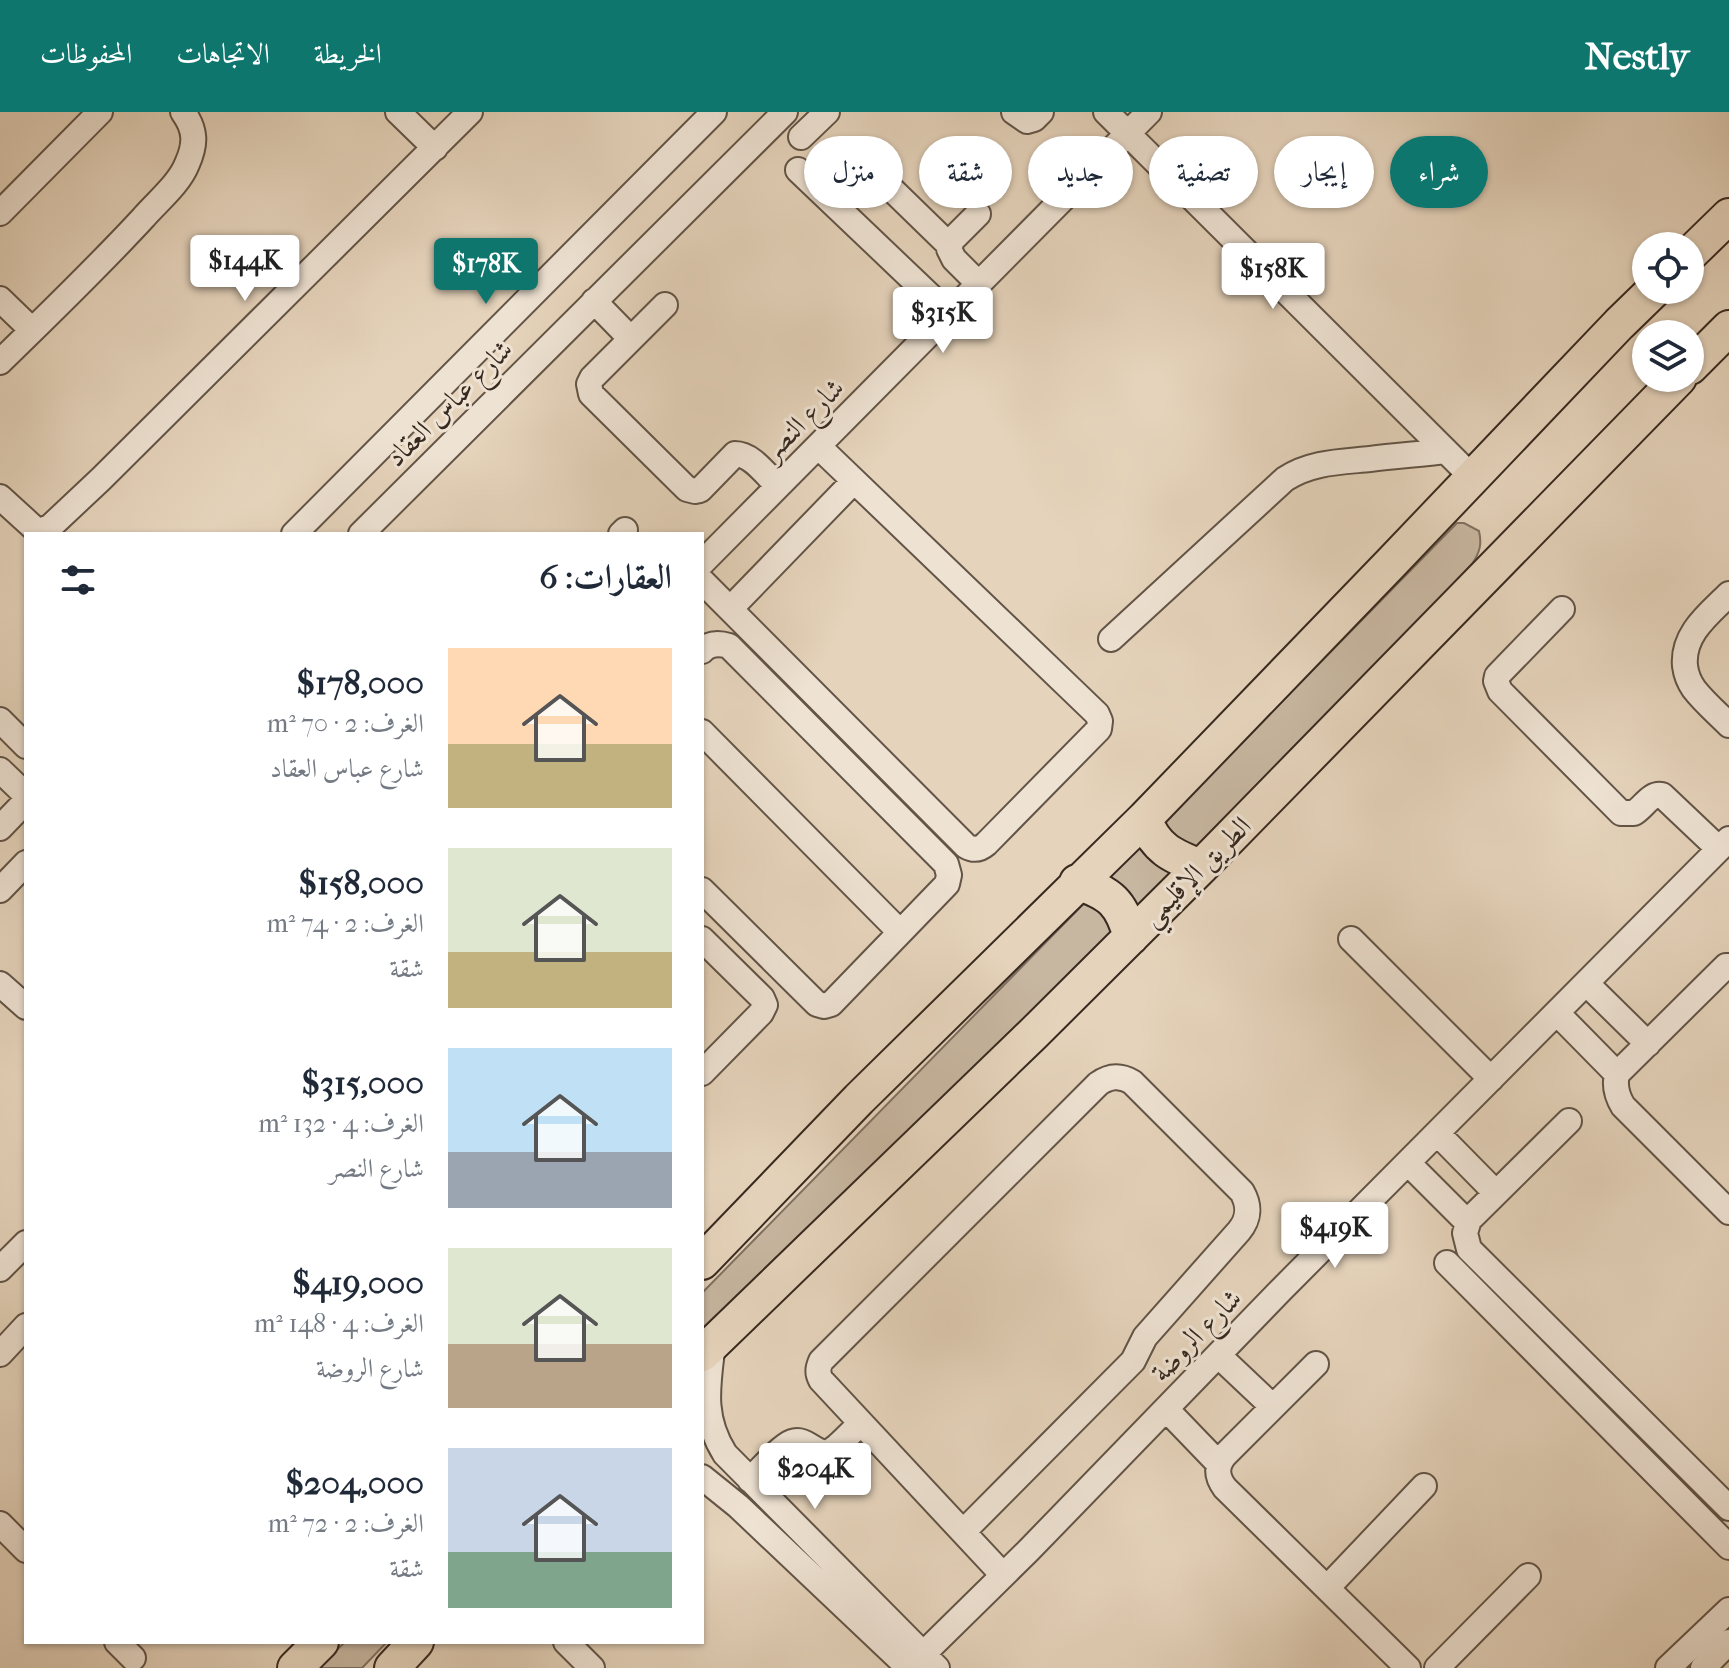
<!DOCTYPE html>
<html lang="ar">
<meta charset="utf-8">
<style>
:root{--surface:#fff;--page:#f6f6f7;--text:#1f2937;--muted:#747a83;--accent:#0f766e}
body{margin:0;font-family:"IM FELL French Canon",Amiri,serif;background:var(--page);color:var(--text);direction:rtl;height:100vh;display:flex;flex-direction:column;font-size:30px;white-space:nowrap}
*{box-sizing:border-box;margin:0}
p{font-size:26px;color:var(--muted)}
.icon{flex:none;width:44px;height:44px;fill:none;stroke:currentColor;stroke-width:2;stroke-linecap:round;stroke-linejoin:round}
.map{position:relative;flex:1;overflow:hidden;direction:ltr}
.sheet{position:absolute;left:24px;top:420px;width:680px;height:1112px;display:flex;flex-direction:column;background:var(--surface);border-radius:0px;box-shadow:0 2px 6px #0004;direction:rtl}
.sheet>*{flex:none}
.hud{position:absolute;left:728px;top:24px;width:760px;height:72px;direction:rtl;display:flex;gap:16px}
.controls{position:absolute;left:1632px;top:120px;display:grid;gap:16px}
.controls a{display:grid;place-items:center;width:72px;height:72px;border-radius:50%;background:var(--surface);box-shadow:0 2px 6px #0004;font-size:40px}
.price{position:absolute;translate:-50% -68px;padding:0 18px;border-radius:8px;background:#fff;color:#222;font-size:26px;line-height:52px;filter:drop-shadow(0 2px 4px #0008)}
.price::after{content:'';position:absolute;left:50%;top:48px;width:24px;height:18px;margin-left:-12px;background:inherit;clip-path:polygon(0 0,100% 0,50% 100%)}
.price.on{background:var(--accent);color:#fff}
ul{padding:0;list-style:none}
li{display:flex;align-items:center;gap:24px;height:200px;padding:0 32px}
li span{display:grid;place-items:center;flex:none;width:224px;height:160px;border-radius:0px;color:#555}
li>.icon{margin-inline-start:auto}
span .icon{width:96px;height:96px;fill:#fffc;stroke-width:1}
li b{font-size:34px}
h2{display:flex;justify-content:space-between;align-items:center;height:96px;padding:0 32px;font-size:34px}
.tag{padding:0 28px;border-radius:36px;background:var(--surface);box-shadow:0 2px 6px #0004;font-size:28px;line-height:72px}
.tag.on{background:var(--accent);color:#fff}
header{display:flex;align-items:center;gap:48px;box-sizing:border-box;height:112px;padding:0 40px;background:var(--accent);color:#fff}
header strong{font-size:38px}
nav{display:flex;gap:44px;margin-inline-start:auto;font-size:28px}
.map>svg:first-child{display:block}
.green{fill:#c7b6a0;stroke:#7f7060;stroke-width:2}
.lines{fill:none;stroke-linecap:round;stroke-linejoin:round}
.minor-casing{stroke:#625446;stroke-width:28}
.highway-casing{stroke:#37291f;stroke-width:38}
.minor{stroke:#eee2d3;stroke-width:24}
.highway{stroke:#e5d3bb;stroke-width:34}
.labels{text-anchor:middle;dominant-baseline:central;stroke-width:6;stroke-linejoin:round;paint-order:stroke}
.street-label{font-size:28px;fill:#37291f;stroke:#eee2d3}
</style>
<header>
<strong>Nestly</strong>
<nav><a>الخريطة</a><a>الاتجاهات</a><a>المحفوظات</a></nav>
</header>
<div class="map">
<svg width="1729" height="1556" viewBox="0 0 1729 1556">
<rect width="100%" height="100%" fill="#e5d3bb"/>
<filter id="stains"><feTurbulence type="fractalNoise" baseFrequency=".0025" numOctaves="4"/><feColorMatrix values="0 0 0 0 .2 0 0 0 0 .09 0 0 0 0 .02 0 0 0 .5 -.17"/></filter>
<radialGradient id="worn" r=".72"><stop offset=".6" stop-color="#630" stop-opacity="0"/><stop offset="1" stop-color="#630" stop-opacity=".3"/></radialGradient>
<!-- green -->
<path class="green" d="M1457 411H1464L1479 419C1482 432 1480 440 1472 452L1417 512 1065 867 702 1226V1181Z
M345 1530H387L362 1556H318Z"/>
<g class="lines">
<defs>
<path id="minor" d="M398 0 435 36
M1014 0 1027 9 1034 7 1041 0
M1106 0 1472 365
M801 25 827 0
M798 58 949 202
M874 60 949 133
M0 101 100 0
M978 102 952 128 949 137 954 147 979 172
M0 187 32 218
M594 189 631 227
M665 193 592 266 589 272 591 282 687 377 695 379 700 378 735 342C752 342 766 363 778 374
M0 250C49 202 98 155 144 105 158 89 179 72 187 52 196 32 196 18 183 0
M0 385 35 417 41 419 51 414 101 367 470 0
M294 422 714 0
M361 422 785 0
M621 422 625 418
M702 451 1149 0
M702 469 966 734C973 738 979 738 986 732L1099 617 1100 609 1097 602 818 334
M1729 482C1709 502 1682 522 1685 554 1686 562 1689 570 1694 577 1704 590 1717 601 1729 613
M730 497 854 369
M1562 497 1497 564 1496 569 1500 579 1621 701H1634C1644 695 1650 681 1662 683L1719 737
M1111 527 1285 367C1311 350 1340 350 1370 347 1395 344 1420 342 1446 339
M702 539C709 531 719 531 729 534L946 752 949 763 947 772 831 892 824 894 817 892 702 778
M0 608 26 634
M702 620 900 820
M0 658 26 683
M0 716 26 689
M0 778 26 751
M702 827 762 886 765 893 761 901 702 961
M1351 827 1491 967
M1729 854H1726L1617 962C1614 974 1617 984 1623 994L1729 1100
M1586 871 1648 932
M0 872 26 895
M1557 901 1617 962
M1569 1009 1469 1108 1465 1121 1469 1137 1729 1396
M1437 1021 1496 1081
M1408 1051 1468 1111
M1447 1151 1729 1435
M0 1157 26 1131
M713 1231C708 1273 701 1304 725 1342L937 1556
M0 1242 26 1214
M1218 1243 1273 1295
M1316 1252 1225 1343C1216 1354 1216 1364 1225 1376L1408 1556
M1166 1297 1219 1352
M702 1365 738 1394 909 1556
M750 1368C759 1359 781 1334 792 1330 806 1325 814 1342 827 1340 836 1338 853 1318 861 1311
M0 1412 26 1438
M963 1420 1133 1249 1145 1225 1239 1119C1249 1107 1250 1094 1242 1080L1132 970C1120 963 1109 964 1098 972L821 1249C818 1256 817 1261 821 1268L1003 1463
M1327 1476 1424 1374
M117 1530 133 1546
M566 1530 592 1556
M909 1556 1029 1438 1281 1178 1729 727
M1437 1556 1528 1464
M1668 1556 1729 1498
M1703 1556 1729 1530"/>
<path id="highway" d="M1690 142 1729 104
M1690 255 1729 216
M1144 707C1156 737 1172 744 1201 755
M1077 770C1111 782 1121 790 1131 825
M702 1150 859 987 1144 707 1393 449 1619 212 1654 178
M702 1242 1033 922 1201 755 1679 266
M295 1556 321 1530
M392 1556 416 1530"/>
</defs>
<!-- minor casing -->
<use href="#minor" class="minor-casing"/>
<!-- highway casing -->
<use href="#highway" class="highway-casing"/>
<!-- minor -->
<use href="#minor" class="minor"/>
<!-- highway -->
<use href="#highway" class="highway"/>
</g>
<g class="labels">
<!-- street labels -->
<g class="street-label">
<text transform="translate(449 291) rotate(-45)">شارع عباس العقاد</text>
<text transform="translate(803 307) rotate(-45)">شارع النصر</text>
<text transform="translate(1196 759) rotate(-45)">الطريق الإقليمي</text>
<text transform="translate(1196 1223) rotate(-46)">شارع الروضة</text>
</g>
</g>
<rect width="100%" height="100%" filter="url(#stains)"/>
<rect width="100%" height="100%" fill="url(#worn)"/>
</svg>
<div class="controls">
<a><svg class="icon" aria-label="locate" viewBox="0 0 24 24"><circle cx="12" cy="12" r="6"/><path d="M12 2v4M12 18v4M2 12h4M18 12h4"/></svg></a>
<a><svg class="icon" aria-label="layers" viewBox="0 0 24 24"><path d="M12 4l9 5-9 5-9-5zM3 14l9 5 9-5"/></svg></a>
</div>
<b class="price" style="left:245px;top:191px">$144K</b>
<b class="price on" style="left:486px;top:194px">$178K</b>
<b class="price" style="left:1273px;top:199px">$158K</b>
<b class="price" style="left:943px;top:243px">$315K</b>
<b class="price" style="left:1335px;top:1158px">$419K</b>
<b class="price" style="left:815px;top:1399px">$204K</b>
<div class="hud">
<a class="tag on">شراء</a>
<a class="tag">إيجار</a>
<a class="tag">تصفية</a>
<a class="tag">جديد</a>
<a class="tag">شقة</a>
<a class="tag">منزل</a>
</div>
<section class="sheet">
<h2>العقارات: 6<svg class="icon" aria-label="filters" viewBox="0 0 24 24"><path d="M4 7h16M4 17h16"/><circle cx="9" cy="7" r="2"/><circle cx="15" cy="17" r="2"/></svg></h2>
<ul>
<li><span style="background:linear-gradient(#ffd9b3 60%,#c2b280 0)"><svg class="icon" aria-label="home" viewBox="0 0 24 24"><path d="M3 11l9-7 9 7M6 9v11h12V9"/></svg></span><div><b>$178,000</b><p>الغرف: 2 · 70 m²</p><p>شارع عباس العقاد</p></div></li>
<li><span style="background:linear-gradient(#dfe7d0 65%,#c2b280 0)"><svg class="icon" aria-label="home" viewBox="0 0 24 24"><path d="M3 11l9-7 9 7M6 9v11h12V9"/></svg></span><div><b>$158,000</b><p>الغرف: 2 · 74 m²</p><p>شقة</p></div></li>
<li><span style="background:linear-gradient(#bfe0f5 65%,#9aa5b1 0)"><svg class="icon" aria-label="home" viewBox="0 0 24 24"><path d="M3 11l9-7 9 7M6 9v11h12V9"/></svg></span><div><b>$315,000</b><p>الغرف: 4 · 132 m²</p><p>شارع النصر</p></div></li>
<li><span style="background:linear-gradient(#dfe7d0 60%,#b9a48a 0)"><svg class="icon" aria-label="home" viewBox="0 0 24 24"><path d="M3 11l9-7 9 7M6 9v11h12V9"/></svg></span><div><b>$419,000</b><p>الغرف: 4 · 148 m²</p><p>شارع الروضة</p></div></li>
<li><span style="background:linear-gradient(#c9d6e8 65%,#7fa58c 0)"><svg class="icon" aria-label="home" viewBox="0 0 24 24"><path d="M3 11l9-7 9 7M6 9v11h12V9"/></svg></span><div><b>$204,000</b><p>الغرف: 2 · 72 m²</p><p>شقة</p></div></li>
</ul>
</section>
</div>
